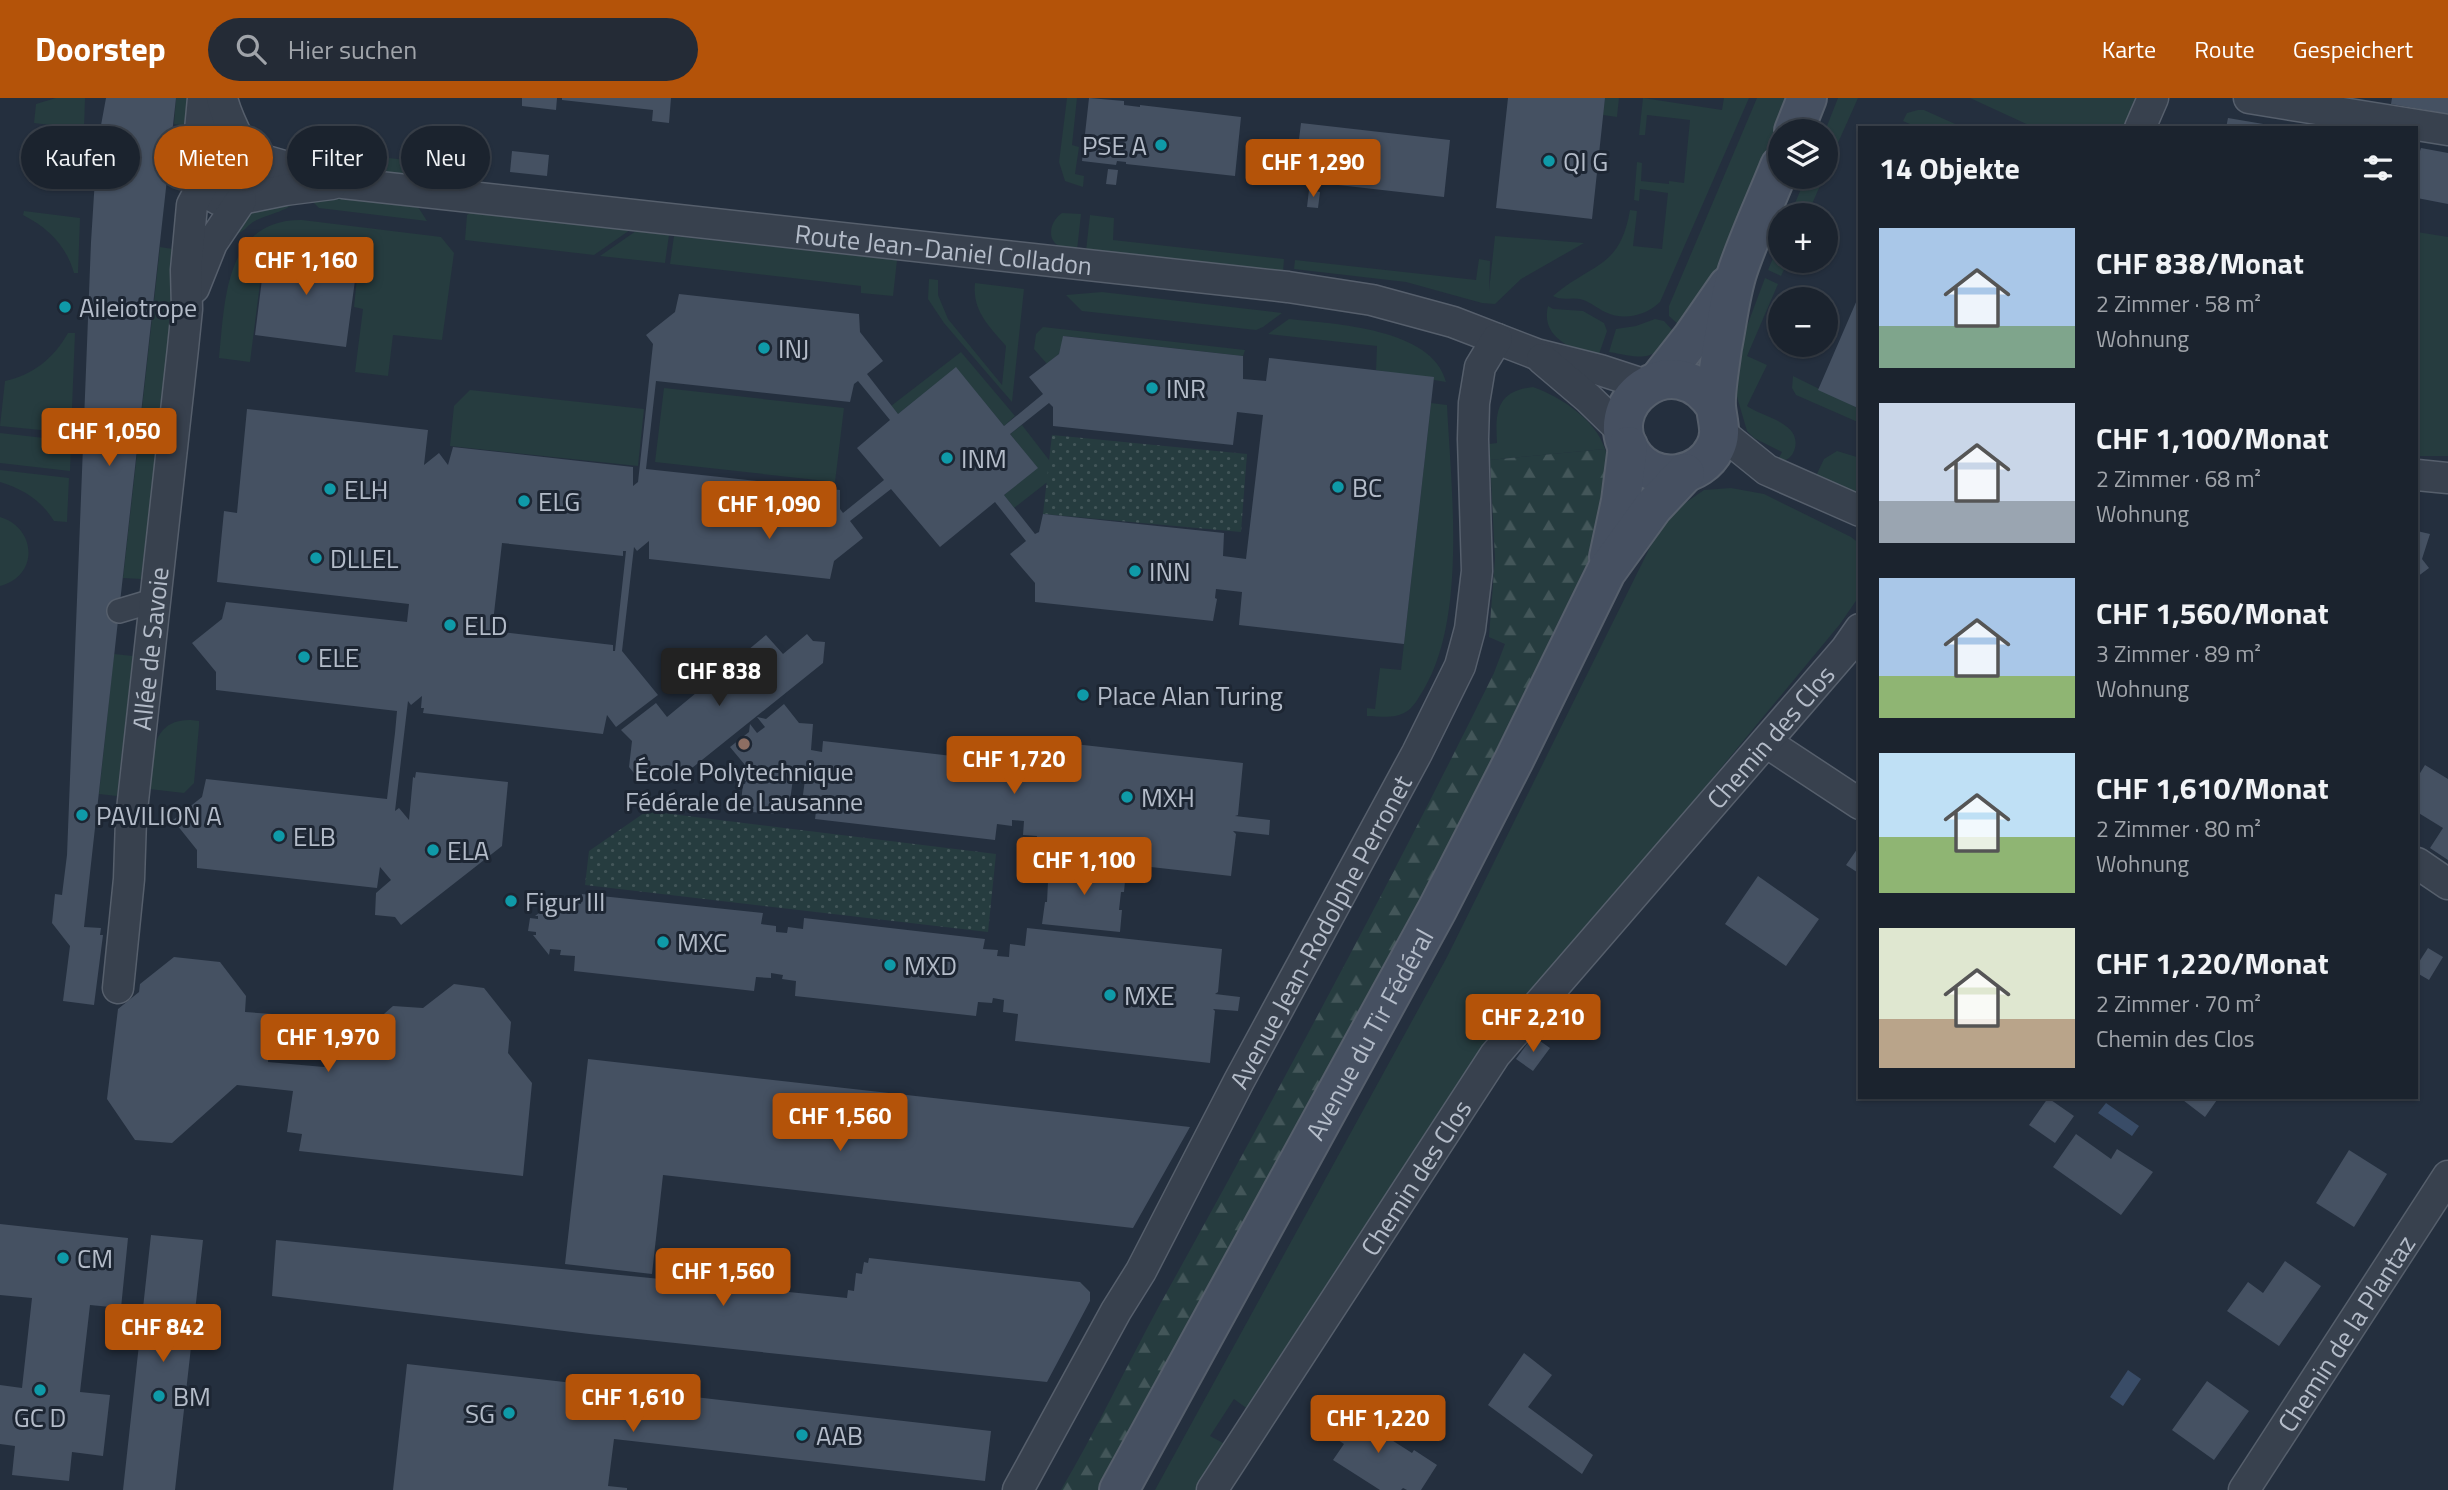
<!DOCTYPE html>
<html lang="de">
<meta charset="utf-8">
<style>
:root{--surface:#1b232e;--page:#242b36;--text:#f1f3f6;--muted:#a0a4aa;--line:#39404a;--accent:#b45309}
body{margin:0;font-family:"Titillium Web",sans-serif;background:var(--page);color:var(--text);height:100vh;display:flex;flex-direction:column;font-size:26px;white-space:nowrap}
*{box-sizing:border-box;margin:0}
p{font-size:23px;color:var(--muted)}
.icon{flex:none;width:38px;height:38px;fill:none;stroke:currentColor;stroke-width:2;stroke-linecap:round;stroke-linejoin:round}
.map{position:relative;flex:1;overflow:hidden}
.drawer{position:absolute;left:1858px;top:28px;width:560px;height:973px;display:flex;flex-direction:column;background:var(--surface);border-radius:0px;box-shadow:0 2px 5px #0004,0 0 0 2px var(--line)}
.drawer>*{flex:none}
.banner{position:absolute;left:21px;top:28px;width:665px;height:63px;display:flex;gap:14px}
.buttons{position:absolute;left:1768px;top:21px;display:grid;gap:14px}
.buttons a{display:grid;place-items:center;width:70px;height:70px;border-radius:50%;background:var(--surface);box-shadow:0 2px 5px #0004,0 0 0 2px var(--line);font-size:35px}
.price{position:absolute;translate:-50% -60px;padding:0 16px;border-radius:7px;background:var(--accent);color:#fff;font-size:23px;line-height:46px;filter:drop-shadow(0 2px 4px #0008)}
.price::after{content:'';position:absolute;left:50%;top:42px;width:21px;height:16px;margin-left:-10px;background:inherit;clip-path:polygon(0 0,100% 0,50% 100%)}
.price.current{background:#222;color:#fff}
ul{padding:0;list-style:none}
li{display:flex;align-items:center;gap:21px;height:175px;padding:0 21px}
li span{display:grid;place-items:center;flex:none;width:196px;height:140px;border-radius:0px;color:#555}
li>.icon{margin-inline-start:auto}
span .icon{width:84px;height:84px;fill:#fffc;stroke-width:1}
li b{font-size:30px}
h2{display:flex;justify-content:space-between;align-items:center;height:84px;padding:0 21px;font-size:30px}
.pill{padding:0 24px;border-radius:32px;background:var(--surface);box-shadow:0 2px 5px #0004,0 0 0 2px var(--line);font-size:24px;line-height:63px}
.pill.current{background:var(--accent);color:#fff}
header{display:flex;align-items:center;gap:42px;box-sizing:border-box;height:98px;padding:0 35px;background:var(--accent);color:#fff}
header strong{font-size:33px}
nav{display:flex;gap:38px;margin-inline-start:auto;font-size:24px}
.search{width:490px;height:63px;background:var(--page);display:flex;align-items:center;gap:18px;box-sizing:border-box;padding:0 24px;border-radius:38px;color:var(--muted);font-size:26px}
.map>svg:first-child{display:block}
.green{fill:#263c3f}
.forest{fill:url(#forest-firs)}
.park{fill:url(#park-dots)}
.water{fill:#394c67}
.building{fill:#455162;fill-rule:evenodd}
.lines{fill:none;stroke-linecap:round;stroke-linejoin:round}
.pedestrian-casing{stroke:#565f6c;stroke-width:26}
.minor-casing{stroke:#565f6c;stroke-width:33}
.secondary-casing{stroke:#565f6c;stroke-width:42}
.pedestrian{stroke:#38414e;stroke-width:23}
.minor{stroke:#38414e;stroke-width:30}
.secondary{stroke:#465061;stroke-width:38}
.culture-dot{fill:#0f9aa8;stroke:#1d2633;stroke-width:2.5}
.education-dot{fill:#8d6e63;stroke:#1d2633;stroke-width:2.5}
.labels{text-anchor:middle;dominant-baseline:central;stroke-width:6;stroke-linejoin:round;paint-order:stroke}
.poi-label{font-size:26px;fill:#b4bcc9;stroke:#1d2633;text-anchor:start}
.street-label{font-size:26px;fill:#b4bcc9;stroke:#1d2633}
</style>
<header>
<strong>Doorstep</strong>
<div class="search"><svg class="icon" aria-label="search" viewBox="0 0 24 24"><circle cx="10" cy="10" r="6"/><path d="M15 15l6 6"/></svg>Hier suchen</div>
<nav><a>Karte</a><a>Route</a><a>Gespeichert</a></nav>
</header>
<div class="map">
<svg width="2448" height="1392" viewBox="0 0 2448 1392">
<defs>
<pattern id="forest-firs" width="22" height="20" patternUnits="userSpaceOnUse" patternTransform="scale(1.75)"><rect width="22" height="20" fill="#263c3f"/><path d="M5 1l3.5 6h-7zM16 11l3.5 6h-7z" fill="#435659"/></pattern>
<pattern id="park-dots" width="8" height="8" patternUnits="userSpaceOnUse" patternTransform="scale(1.75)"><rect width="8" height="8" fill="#263c3f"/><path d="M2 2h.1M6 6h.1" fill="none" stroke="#435659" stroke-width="1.8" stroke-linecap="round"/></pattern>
</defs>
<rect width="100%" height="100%" fill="#242f3e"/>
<!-- green -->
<path class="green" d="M56 0H85L84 31 34 25 36 6Z
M176 0H195L192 29 174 26Z
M1067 0H1077L1072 47 1079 49 1075 76 1084 78 1083 89 1065 83 1059 64Z
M1605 0H1619L1617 19 1603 17Z
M1643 0 1722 12 1724 0H1749L1660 204C1645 218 1624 223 1605 214 1597 210 1589 203 1580 201 1571 199 1562 203 1553 198 1593 164 1620 171 1630 112L1637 113 1633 148 1662 151 1668 95 1640 91 1639 103 1634 102 1637 64 1642 65 1641 83 1669 86V83L1684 85 1690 22 1647 17 1645 37H1639Z
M1757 0H1788L1718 172 1680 228 1669 218V208Z
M1838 0H1858L1837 47 1825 41V33Z
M1970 0H2136L2124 30H2035Z
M1918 12H1924L1964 30H1919L1903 23 1907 15Z
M315 31 322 32 320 52 449 67 451 47 460 48 466 54V74L459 82H447L313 67 302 61 304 38Z
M1806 79H1824L1807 117H1790Z
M311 98H329L418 109 427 123 319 110 314 105Z
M299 100C291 113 267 116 253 124 246 129 243 135 234 137V129L262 108Z
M24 113 80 120 78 175H74C66 147 48 130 23 117Z
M472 114 630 132 594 157 465 142 467 117Z
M1062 115 1081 116 1077 152C1071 151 1065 151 1060 149 1045 141 1051 122 1062 115Z
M1090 117 1114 120 1113 142 1284 161 1283 175 1086 153Z
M302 122 441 139 454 155 442 242 393 237 388 278 355 274 363 211 354 209 359 160 265 146 250 264 219 260C225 204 224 121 302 122Z
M636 133 669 137 665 165 600 158Z
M2417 134 2448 139V358H2417Z
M674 138 897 162 893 198 861 195V188L670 166Z
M1495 138 1584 145 1521 181 1495 206 1482 205 1406 184 1294 171 1295 162 1476 182 1479 161 1490 163 1489 193Z
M1780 144V163H1788L1781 178 1768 172Z
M160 149 179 152 141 481 123 480Z
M1765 180 1778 186 1747 258 1767 267 1747 308C1762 319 1801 324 1795 350 1793 357 1790 360 1784 363L1778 362 1782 354 1754 340 1747 333 1735 292 1744 236Z
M929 181 938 182V197L948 221 1002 287 1006 248C989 228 972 213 975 185L1024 191 1012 304 944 225 928 201Z
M1102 194 1282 215 1263 229 1256 232 1082 213 1066 197Z
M1548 208 1553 211 1583 213 1604 225 1607 233 1598 259C1573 252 1540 240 1548 208Z
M1289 221C1334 226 1433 230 1446 284L1376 272 1377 248 1268 236Z
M1655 221 1664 223 1675 235C1651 265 1644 260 1609 254L1616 231 1636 228Z
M1043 229 1245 252 1243 258 1064 238 1059 256 1047 266 1034 251 1036 236Z
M68 235H75L71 335 0 328 5 283C33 277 54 260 68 235Z
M961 254 1015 318 1004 328 956 270 898 316 891 308Z
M1793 278 1860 311V325L1796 297 1792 290Z
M1533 289C1561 299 1596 322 1605 351L1490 362 1489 346 1497 345C1495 313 1497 293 1533 289Z
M664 290 844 310 835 384 655 364Z
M470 292 644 311 638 368 450 348 454 308Z
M1431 305 1447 307C1451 389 1467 518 1424 591 1418 600 1414 610 1404 615 1393 621 1379 618 1367 618V610L1375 611 1380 570 1401 572Z
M1022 327 1059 375 1014 410 1004 397 1037 370 1010 336Z
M0 335 71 343 70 373 0 365Z
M1837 353 1860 360V400L1815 380 1824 361Z
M0 372 69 380 67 424 54 423C41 402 23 391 0 384Z
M1731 390 1764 396 1851 439 1860 446V497L1840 526 1524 908 1249 1312 1234 1301 1210 1338 1227 1347 1198 1392H1155L1447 859 1665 419 1704 392Z
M0 419C37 430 39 478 0 488Z
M114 556 133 558 117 698 99 696Z
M191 622 199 623V628L194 685 184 695 149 691C153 661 149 621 191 622Z"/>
<!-- forest -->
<path class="forest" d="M1605 351 1608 359 1605 429 1470 705 1408 825 1098 1392H1061C1096 1333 1125 1271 1158 1210 1274 1001 1388 790 1494 575L1505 546 1489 539 1495 460 1490 362Z"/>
<!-- park -->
<path class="park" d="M1052 337 1247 356 1241 434 1043 416Z
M647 713 996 756 988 834 585 787 589 753Z"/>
<!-- water -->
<path class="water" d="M2106 1005 2139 1028 2132 1038 2098 1015Z
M2128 1272 2141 1281 2123 1308 2110 1299Z"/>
<!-- building -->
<path class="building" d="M106 0H176L84 829 101 830 100 837H103L94 907 63 903 70 848 52 825 55 796 62 797 67 757 91 144 97 49Z
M522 0H557L556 12 522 8Z
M562 0H671L669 25 652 23 653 12 562 2Z
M1089 0 1124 3V7L1140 9V7L1241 19 1235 78 1126 66V64L1117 63 1116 67 1082 63Z
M1508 0H1605L1592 121 1496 110Z
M2392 0H2448V16L2391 6Z
M2228 20 2275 28V30H2226Z
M1301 25 1450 42 1444 99 1294 82Z
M2421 50 2448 55V106L2417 100V55L2419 56Z
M512 53 549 57 547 78 510 74Z
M1108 71 1118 72 1116 87 1106 86Z
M1309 92 1320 94 1318 110 1307 109Z
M266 149 358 160 346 249 255 237Z
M1860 195V311L1818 292Z
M679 196 859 216 860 234 883 263 867 276 898 316 956 269 1004 328 1043 296 1029 279 1059 256 1063 238 1243 258V281L1266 283 1269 260 1434 279 1404 546 1239 527 1242 494 1216 491 1215 500 1217 501 1213 523 1035 504V485L1010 456 1026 443 995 404 940 449 891 391 850 423 863 440 834 463 830 481 649 461V443L637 453 634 449 622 553 658 597 616 629 607 617 603 636 423 615 424 610H421L422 598 411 607 408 603 395 713 399 710 409 722 413 679 415 680 416 674 508 684 502 748 401 827 395 819 375 817 376 795 391 782 380 769 377 790 197 770V752L173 722 202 699 206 681 387 701 395 635 397 613 216 592V574L192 545 222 521 226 504 407 524 409 506 217 484 224 413 237 415 247 311 428 332 424 367 439 355 448 367 453 349 633 369V388L638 384 653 246 646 237 675 214ZM656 283 850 304 854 286 858 283 890 322 857 350 884 382 843 415 840 411V392L646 371ZM1049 305 1053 309V328L1233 347 1237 314 1263 317 1246 461 1223 458 1224 435 1043 416 1039 434 1035 436 1004 397 1038 370 1010 336ZM502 445 623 458V453H626L615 553H613V547L492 533Z
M2417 433 2430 436 2422 461 2429 470 2417 479Z
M807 536 813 543 825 544 823 565 687 674 658 671 642 685 629 669 632 643 621 632 656 605 667 619 766 537 783 556Z
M784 606 799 625 813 626 811 652 822 654 823 643 1004 664 1003 674 1018 675 1017 680 1029 681 1030 669 1045 671 1048 643 1243 665 1238 717 1235 718 1270 722 1269 737 1233 733 1236 736 1231 778 1035 756 1037 738 1023 737 1024 723 1012 722V728L997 726 995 742 815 721 817 706 802 704 806 674 794 673 790 703 776 701 774 716 740 713 743 686H745L746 683 743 682 745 667 730 649 749 634 750 626 757 635 765 629 757 619 766 621Z
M2425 667 2448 681V762L2430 750 2443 730 2417 714V680Z
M1860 747V776L1846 767Z
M1049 763 1126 772 1124 794H1121L1119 812H1122L1120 834 1042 826 1045 804H1047Z
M1758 778 1819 821 1786 868 1725 826Z
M582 796 763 815 761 826 776 828V834L787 835 788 829 803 831 804 820 985 841 983 851 998 852 997 858 1009 859 1010 846 1025 848 1027 830 1222 851 1218 894 1215 896 1240 899 1238 913 1213 911 1215 913 1210 965 1015 943 1018 916 1003 914 1004 902 993 900 992 905 978 904 976 918 795 898 796 883 782 881 783 877 771 875V880L756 879 754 893 574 873 575 858 560 857 561 852 550 851 549 857 533 837H536V834L528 833 530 820 538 821V818H535L556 802 555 808 564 809 565 804 581 806Z
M2428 850 2443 859 2429 882 2417 875V867Z
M174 859 220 864 246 898 245 914 272 916 268 964 324 969 393 908 423 910 454 886 484 890 511 924 508 955 532 985 523 1078 299 1053 302 1036 287 1034 293 993 237 987 172 1045 135 1042 107 1001 118 911 139 894 140 886Z
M1533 938 1550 950 1533 973 1516 961Z
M588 961 1190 1029 1133 1130 663 1077 652 1176 565 1166Z
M2179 999H2219L2205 1019Z
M2048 1000 2074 1018 2055 1045 2029 1027Z
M2076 1036 2111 1061 2117 1051 2153 1074 2121 1117 2053 1069Z
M2349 1052 2387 1076 2354 1129 2316 1105Z
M0 1126 128 1140 121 1210 90 1207 80 1294 110 1297 103 1358 72 1354 69 1383 12 1377 15 1348 0 1346V1287L22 1290 32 1200 0 1197Z
M151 1137 203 1142 175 1392H123Z
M276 1142 847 1200 848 1192 854 1193 856 1175 862 1176 864 1164 868 1165 869 1160 1080 1184 1090 1194V1203L1047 1284 589 1236 272 1198Z
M2285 1163 2321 1188 2279 1248 2227 1213 2248 1184 2263 1195Z
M1524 1255 1552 1277 1528 1309 1593 1357 1582 1376 1488 1307Z
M407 1266 991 1333 985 1383 614 1341 608 1388 627 1390V1392H393Z
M2207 1283 2249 1313 2214 1362 2172 1332Z
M1347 1305 1369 1319 1365 1325 1412 1355 1414 1352 1437 1367 1421 1392H1407L1403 1390 1401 1392H1380L1333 1362 1344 1346 1328 1335Z"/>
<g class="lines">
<defs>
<path id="pedestrian" d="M119 513 156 502"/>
<g id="minor">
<path d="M203 0 199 43 204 72"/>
<path d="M222 0C226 18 235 34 243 50 249 62 260 68 256 84 250 110 212 111 204 85 197 59 223 46 245 54"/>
<path d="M2249 0 2448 32"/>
<path d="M2140 30 2153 0"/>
<path id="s1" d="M249 58 343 85 1288 189 1372 202 1453 224 1536 256 1600 272 1646 287"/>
<path d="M246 100 285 92 332 86"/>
<path d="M194 190 212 145 241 102"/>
<path d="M1542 261 1588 300 1624 335"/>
<path d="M1720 334 1767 372 1860 413"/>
<path d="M2417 377 2448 380"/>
<path d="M1766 644 1860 706"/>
<path d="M2417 765 2448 786"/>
<path id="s2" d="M118 890 129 781 131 721 183 250 187 211 186 172 192 107 204 84"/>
<path id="s3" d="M1018 1392 1116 1213 1141 1173 1239 983 1417 655 1460 568 1470 531 1477 473 1473 341 1474 305 1480 269 1497 241"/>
<path id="s4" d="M1212 1392 1495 957 1846 551 1860 531"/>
<path id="s5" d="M2244 1392 2448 1078"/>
</g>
<g id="secondary">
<path d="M1794 33 1807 0"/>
<path d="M1659 282 1692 240 1728 188"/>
<path d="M1716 309C1675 243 1592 308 1635 360 1657 386 1700 380 1715 350 1723 334 1717 323 1716 308 1715 293 1720 266 1722 250 1727 225 1730 196 1738 172 1750 137 1766 103 1780 68"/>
<path d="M1609 459 1621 403 1628 348"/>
<path id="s6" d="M1119 1392 1437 812 1514 662 1606 474 1653 409 1685 375"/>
</g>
</defs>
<!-- pedestrian casing -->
<use href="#pedestrian" class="pedestrian-casing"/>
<!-- minor casing -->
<use href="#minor" class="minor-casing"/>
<!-- secondary casing -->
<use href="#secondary" class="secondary-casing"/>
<!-- pedestrian -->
<use href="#pedestrian" class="pedestrian"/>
<!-- minor -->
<use href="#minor" class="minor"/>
<!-- secondary -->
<use href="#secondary" class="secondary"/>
</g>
<!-- markers -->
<g class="culture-dot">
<circle cx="1161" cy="47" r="7"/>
<circle cx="1549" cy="63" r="7"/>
<circle cx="65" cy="209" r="7"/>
<circle cx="764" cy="250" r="7"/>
<circle cx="1152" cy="290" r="7"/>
<circle cx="947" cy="360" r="7"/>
<circle cx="1338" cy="389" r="7"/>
<circle cx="330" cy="391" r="7"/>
<circle cx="524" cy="403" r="7"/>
<circle cx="316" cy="460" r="7"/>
<circle cx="1135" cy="473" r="7"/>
<circle cx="450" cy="527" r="7"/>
<circle cx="304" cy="559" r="7"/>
<circle cx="1083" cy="597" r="7"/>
<circle cx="1127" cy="699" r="7"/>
<circle cx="82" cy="717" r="7"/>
<circle cx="279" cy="738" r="7"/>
<circle cx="433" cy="752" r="7"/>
<circle cx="511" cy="803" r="7"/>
<circle cx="663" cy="844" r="7"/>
<circle cx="890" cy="867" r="7"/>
<circle cx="1110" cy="897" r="7"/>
<circle cx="63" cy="1160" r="7"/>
<circle cx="40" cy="1292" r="7"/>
<circle cx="159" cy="1298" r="7"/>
<circle cx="509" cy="1315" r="7"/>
<circle cx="802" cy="1337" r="7"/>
</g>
<circle class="education-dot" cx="744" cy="646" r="7"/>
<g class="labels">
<!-- poi labels -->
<g class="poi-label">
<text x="1147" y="47" text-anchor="end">PSE A</text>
<text x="1563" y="63">QI G</text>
<text x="79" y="209">Aileiotrope</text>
<text x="778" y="250">INJ</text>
<text x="1166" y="290">INR</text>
<text x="961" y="360">INM</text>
<text x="1352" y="389">BC</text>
<text x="344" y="391">ELH</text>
<text x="538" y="403">ELG</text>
<text x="330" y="460">DLLEL</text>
<text x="1149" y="473">INN</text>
<text x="464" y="527">ELD</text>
<text x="318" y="559">ELE</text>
<text x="1097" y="597">Place Alan Turing</text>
<text x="744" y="673" text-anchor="middle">École Polytechnique<tspan x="744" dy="30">Fédérale de Lausanne</tspan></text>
<text x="1141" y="699">MXH</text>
<text x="96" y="717">PAVILION A</text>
<text x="293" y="738">ELB</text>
<text x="447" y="752">ELA</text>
<text x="525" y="803">Figur III</text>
<text x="677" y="844">MXC</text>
<text x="904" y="867">MXD</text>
<text x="1124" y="897">MXE</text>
<text x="77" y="1160">CM</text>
<text x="173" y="1298">BM</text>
<text x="495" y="1315" text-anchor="end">SG</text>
<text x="40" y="1319" text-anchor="middle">GC D</text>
<text x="816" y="1337">AAB</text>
</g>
<!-- street labels -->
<g class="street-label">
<text stroke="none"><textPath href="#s1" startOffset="702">Route Jean-Daniel Colladon</textPath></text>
<text stroke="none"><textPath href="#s2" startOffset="341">Allée de Savoie</textPath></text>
<text stroke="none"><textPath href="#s4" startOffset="940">Chemin des Clos</textPath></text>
<text stroke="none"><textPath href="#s3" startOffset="635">Avenue Jean-Rodolphe Perronet</textPath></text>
<text stroke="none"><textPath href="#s6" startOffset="520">Avenue du Tir Fédéral</textPath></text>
<text stroke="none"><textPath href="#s4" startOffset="373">Chemin des Clos</textPath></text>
<text stroke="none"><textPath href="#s5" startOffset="187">Chemin de la Plantaz</textPath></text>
</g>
</g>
</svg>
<div class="buttons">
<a><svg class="icon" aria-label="layers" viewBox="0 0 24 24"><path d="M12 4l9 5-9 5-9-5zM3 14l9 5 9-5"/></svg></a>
<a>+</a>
<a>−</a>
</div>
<b class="price" style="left:1313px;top:101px">CHF 1,290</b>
<b class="price" style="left:306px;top:199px">CHF 1,160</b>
<b class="price" style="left:109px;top:370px">CHF 1,050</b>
<b class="price" style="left:769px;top:443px">CHF 1,090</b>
<b class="price current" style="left:719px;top:610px">CHF 838</b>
<b class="price" style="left:1014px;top:698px">CHF 1,720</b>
<b class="price" style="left:1084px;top:799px">CHF 1,100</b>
<b class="price" style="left:1533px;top:956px">CHF 2,210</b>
<b class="price" style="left:328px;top:976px">CHF 1,970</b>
<b class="price" style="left:840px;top:1055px">CHF 1,560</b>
<b class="price" style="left:723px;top:1210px">CHF 1,560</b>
<b class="price" style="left:163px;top:1266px">CHF 842</b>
<b class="price" style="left:633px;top:1336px">CHF 1,610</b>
<b class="price" style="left:1378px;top:1357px">CHF 1,220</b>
<div class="banner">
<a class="pill">Kaufen</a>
<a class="pill current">Mieten</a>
<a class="pill">Filter</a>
<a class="pill">Neu</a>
</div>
<section class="drawer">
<h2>14 Objekte<svg class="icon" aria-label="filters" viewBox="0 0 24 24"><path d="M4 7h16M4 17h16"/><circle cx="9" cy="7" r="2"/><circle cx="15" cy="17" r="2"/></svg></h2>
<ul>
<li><span style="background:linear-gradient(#a9c7e8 70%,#7fa58c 0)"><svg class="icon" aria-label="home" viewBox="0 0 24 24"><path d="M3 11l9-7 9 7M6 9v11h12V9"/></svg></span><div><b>CHF 838/Monat</b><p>2 Zimmer · 58 m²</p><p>Wohnung</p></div></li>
<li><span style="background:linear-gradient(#c9d6e8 70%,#9aa5b1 0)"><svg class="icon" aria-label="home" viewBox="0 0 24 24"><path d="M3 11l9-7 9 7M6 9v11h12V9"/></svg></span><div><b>CHF 1,100/Monat</b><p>2 Zimmer · 68 m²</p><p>Wohnung</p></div></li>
<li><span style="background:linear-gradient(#a9c7e8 70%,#8fb573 0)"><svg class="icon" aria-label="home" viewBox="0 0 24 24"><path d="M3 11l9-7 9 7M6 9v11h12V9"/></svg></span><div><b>CHF 1,560/Monat</b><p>3 Zimmer · 89 m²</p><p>Wohnung</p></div></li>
<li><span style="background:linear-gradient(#bfe0f5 60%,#8fb573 0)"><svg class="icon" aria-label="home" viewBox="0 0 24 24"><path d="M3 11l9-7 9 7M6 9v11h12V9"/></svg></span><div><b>CHF 1,610/Monat</b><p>2 Zimmer · 80 m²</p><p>Wohnung</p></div></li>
<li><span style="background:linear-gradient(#dfe7d0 65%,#b9a48a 0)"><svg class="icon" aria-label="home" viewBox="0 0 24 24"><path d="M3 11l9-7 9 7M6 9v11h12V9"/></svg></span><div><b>CHF 1,220/Monat</b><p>2 Zimmer · 70 m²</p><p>Chemin des Clos</p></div></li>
</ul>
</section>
</div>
